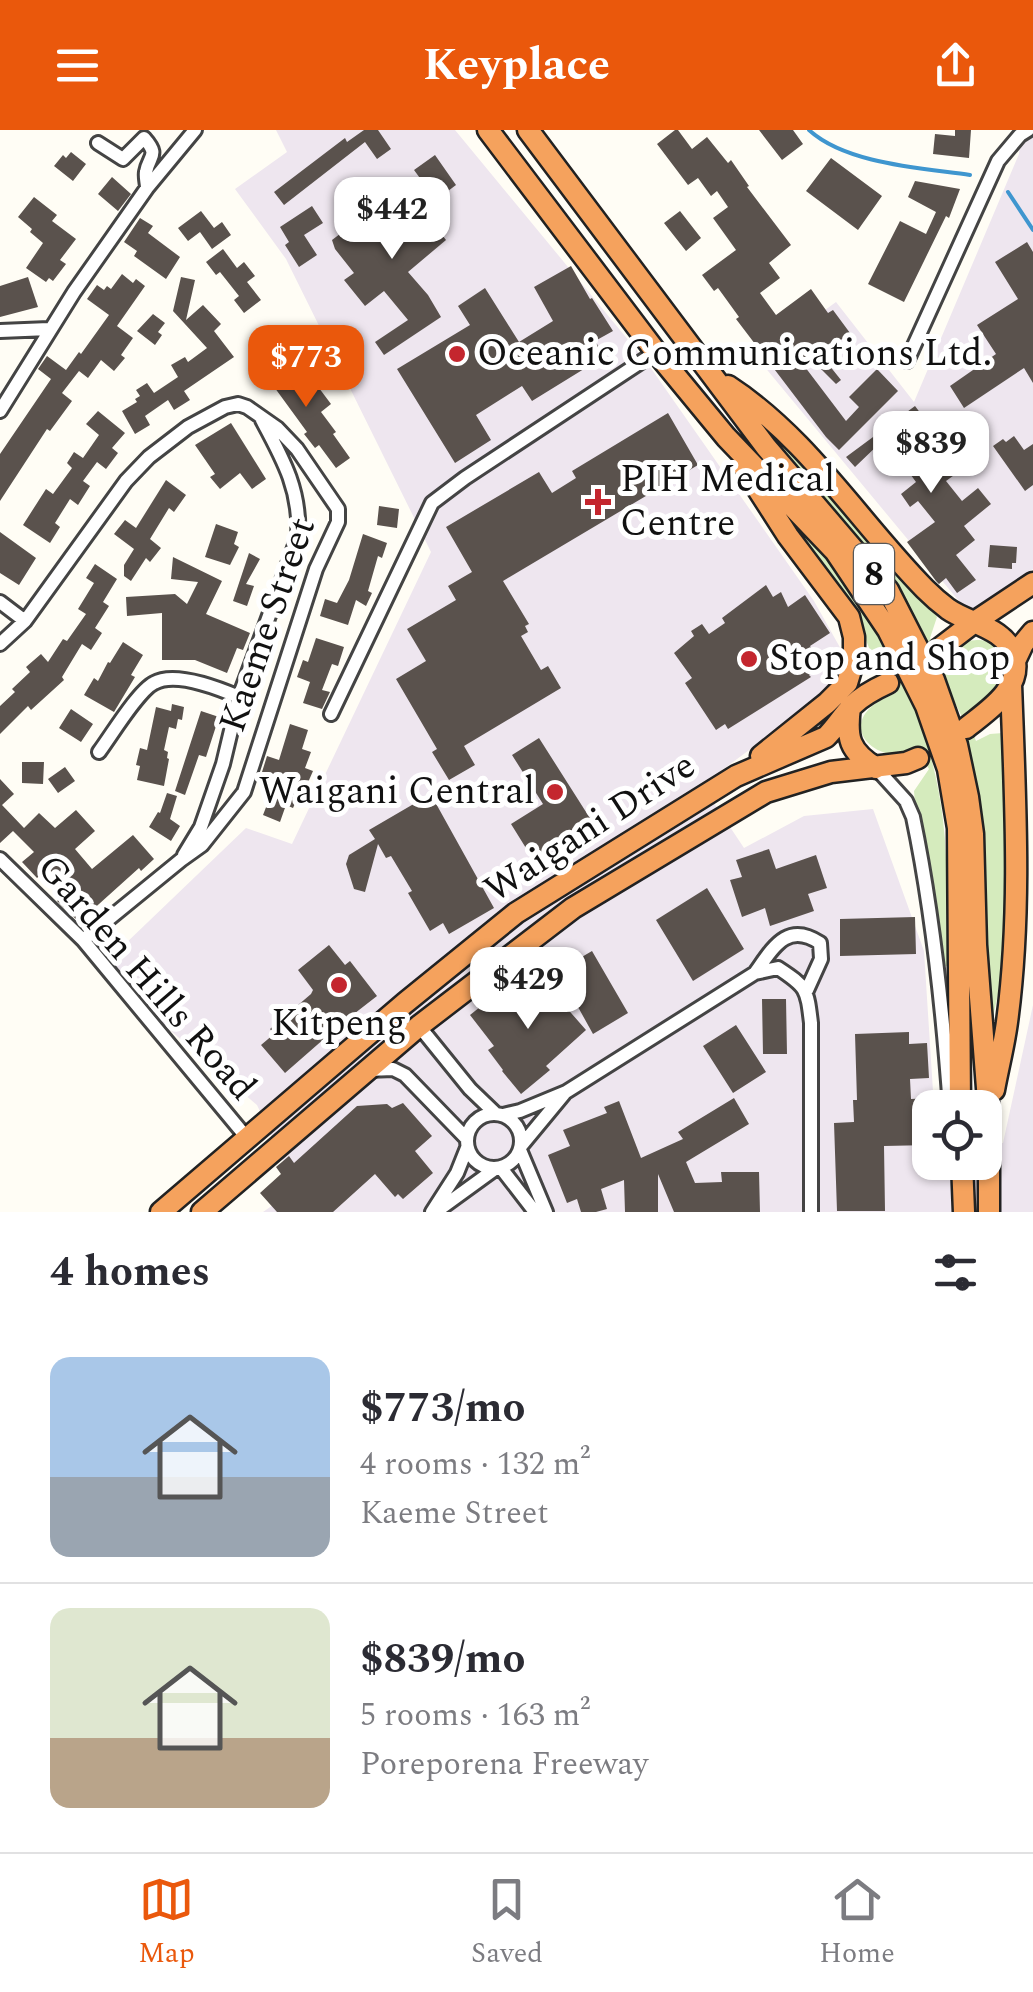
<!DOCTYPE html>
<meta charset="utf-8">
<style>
:root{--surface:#fff;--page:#f2f2f3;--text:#2b2b33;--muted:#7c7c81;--line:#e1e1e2;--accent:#ea580c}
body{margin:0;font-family:Spectral,serif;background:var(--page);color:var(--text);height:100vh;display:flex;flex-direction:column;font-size:38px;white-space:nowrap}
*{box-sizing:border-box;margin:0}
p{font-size:32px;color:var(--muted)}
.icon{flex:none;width:55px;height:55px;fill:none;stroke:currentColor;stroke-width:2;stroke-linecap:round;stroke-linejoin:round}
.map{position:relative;height:1082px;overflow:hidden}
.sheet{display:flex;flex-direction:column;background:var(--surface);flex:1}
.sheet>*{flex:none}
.buttons{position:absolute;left:912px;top:960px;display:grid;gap:20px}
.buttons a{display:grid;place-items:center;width:90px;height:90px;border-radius:20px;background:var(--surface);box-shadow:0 2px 8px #0004;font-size:50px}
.price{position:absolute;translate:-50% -85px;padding:0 22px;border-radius:20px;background:#fff;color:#222;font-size:32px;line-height:65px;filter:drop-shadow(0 2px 5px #0008)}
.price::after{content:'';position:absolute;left:50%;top:60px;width:30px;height:22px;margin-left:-15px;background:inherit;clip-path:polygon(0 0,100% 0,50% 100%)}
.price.active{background:var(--accent);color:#fff}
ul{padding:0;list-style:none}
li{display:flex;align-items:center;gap:30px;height:250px;padding:0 50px}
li+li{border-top:2px solid var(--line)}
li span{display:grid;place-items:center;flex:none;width:280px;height:200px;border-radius:20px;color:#555}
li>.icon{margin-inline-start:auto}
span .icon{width:120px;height:120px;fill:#fffc;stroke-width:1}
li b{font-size:42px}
h2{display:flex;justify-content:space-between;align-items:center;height:120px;padding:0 50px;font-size:42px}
header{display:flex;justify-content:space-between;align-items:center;height:130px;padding:0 50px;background:var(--accent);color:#fff;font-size:45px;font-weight:700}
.tab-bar{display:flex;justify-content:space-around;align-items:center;height:140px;border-top:2px solid var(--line);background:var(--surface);font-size:28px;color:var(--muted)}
.tab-bar a{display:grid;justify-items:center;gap:5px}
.tab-bar .active{color:var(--accent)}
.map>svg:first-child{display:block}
.industrial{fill:#eee6ef}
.green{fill:#d5ebbd}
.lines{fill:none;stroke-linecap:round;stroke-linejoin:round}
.stream{stroke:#3f96cf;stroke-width:4}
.building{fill:#5a524d}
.minor-casing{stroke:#444;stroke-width:18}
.highway-casing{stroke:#222;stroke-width:25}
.minor{stroke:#fff;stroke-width:12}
.highway{stroke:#f5a25d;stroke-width:20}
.poi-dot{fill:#c4262e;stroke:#fff;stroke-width:4}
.labels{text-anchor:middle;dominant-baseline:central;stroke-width:10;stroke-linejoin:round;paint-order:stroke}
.shield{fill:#fff;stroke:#585858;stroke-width:2.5}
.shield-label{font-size:35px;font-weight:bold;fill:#111}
.poi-label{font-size:38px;fill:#111;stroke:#fff;text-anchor:start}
.street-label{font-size:38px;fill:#111;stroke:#fff}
</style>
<header><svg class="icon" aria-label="menu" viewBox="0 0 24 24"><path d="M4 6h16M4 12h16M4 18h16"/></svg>Keyplace<svg class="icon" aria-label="share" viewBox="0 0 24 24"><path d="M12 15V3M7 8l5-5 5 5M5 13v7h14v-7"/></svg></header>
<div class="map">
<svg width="1033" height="1082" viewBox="0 0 1033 1082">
<rect width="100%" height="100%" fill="#fffdf5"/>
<!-- industrial -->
<path class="industrial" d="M276 0H455L648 234 814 471 852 539 799 583 702 655 744 718 804 686 873 679 924 821 934 977 930 978V1032H985V1014L1003 1013 1033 875V1082H263L296 1059 257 975 99 839 246 698 292 714 431 422 286 129 235 59 287 22Z
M1033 0V439L968 482 758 229 836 172 914 272 1019 24 1020 5Z"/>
<!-- green -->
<path class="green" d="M740 267 780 302 928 474 937 487 930 508 943 526C954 518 965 509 979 510 1000 511 1012 536 1001 552 993 565 977 576 966 586L976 611 990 604 1003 603 1009 788 998 864 984 929 979 670 962 587 943 548 759 299Z
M762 359C779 376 796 392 811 409 880 485 931 587 943 690 949 738 945 787 948 836H945L932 744 915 673 914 661 929 639 917 619C912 621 907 623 902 624 876 628 846 603 869 579 876 571 888 567 897 562L884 543H879L852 475Z"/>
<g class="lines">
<!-- stream -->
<path class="stream" d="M809 0C846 34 922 38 970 45
M1008 62 1033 100"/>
</g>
<!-- building -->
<path class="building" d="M364 0H378L391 19 377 29 365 12 284 75 274 62 345 8 347 12Z
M675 0H678L692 19 707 7 728 33 731 30 749 56 747 57 791 115 769 133 780 148 760 163 776 185 811 159 828 183 833 180 850 203 821 225 841 250 836 254 809 227 802 233 846 291 859 277 849 267 877 239 898 261 839 320 826 307 736 189 739 187 718 158 714 161 702 145 736 120 713 88 728 77 717 61 711 66 698 48 688 55 657 14Z
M759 0H793L803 14 782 30Z
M955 0H971L969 28 933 24 935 4 955 6Z
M71 22 86 34 73 51 54 36 63 25 66 28Z
M435 25 456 55 436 70 414 40Z
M831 28 882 66 858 100 806 61Z
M112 47 131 64 118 81 98 64Z
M915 51 960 59 949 88 946 86 904 172 868 154 900 91 926 104 936 82 908 67Z
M398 60 407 61 446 110 408 142 428 165 441 187 384 225 375 212 408 190 384 161 365 176 344 150 354 143 335 119 332 110Z
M34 67 57 85 52 91 76 109 60 130 66 134 53 151 49 148 46 152 26 138 43 113 30 102 32 99 18 87Z
M312 76 323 93 304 105 317 125 299 137 285 115 289 112 280 97Z
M201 81 214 98 222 92 231 105 212 119 200 102 188 111 178 98Z
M680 81 701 108 686 121 664 93Z
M140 88 153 96 148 103 180 127 166 149 134 126 137 121 124 112Z
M1027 112 1033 122V253L1024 238 964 278 950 256 996 224 977 195 1018 169 995 132Z
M223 119 237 138 244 132 255 146 247 152 261 170 244 183 234 170 239 166 220 142 216 145 206 132Z
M571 136 590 169 592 168 613 201 595 211 605 226 532 271 522 256 476 285 491 310 455 333 397 239 470 195 458 176 485 158 519 212 553 191 534 157Z
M122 144 133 153 136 149 145 156 117 196 133 208 121 225 125 228 114 241 101 230 88 248 79 241 62 263 72 271 50 301 47 299 0 371V324L51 249 38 239 47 226 66 240 79 222 81 224 109 185 87 169 97 155 104 160 107 156 111 159Z
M28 147 38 177 0 187V156Z
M181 147 195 150 186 190 203 175 221 194 214 201 234 227 184 261 190 270 174 280 168 270 145 286 150 295 135 304 122 281 137 272 135 269 140 266 136 260 147 253 154 263 178 247 171 235 185 227 188 232 207 218 173 181Z
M153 184 165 193 158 202 162 205 155 215 137 201Z
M286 203V223L255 225 254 204Z
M287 227V233L296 250 309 266 319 258 331 274 321 282 336 302 333 304 350 328 336 338 319 315 315 318 304 304 307 302 272 254 265 258 257 242Z
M915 276 943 313 938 317 957 343 946 351 962 371 978 358 991 374 964 396 975 410 956 425 976 450 957 463 946 448 939 454 936 451 907 412 935 392 918 371 910 377 901 364 916 352 889 315 884 318 880 313 855 337 846 327Z
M98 281 125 303 112 318 118 323 106 339 97 332 83 351 90 356 78 375 70 369 55 393 60 397 50 413 23 395 46 359 53 364 72 338 67 333 74 322 83 328 99 305 86 294Z
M668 283 698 335 503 451 529 494 525 496 528 502 521 506 541 540 548 536 561 558 464 616 475 635 449 650 432 622 437 619 396 549 426 531 407 499 456 470 448 456 472 442 446 397 539 342 552 363 576 348 572 341Z
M231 293 266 349 252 359 240 343 220 359 210 347 215 344 195 315Z
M1014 306 1024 320 1033 314V355L1025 361 993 316 1003 309 1006 312Z
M166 350 186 365 174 382 169 378 150 409 161 418 150 432 146 428 131 451 124 446V435L134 419 114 404 125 390 136 398Z
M379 376 399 379 397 398 377 395Z
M216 394 238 402 234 414 239 417 230 435 205 427Z
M0 402 36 428 19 455 0 443Z
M363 404 387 413 382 428 378 426 368 461 372 463 366 476 356 470 348 495 320 486 325 469 337 473 349 450Z
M990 415 1017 417 1016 433H1012V439L988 437Z
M249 423 260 429 246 454 254 456 247 476 233 471Z
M173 427 222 451 206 484 250 503 243 520 237 518 227 543 195 530H162V483L127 486 126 467 175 464 187 474 198 452 171 449Z
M95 434 117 449 103 472 109 476 95 498 102 503 91 520 82 514 62 547 64 550 31 580 28 576 0 604V576L15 562 12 559 30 542 26 537 41 524 48 532 63 509 67 511 86 484 78 479 94 453 86 448Z
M766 455 773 467 781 462 788 477 805 465 830 503 810 516 823 536 809 545 811 547 728 599 725 594 716 600 685 553 692 548 674 523 694 506 691 501 702 494 709 504 725 493 722 488Z
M316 508 344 517 338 536 332 534 322 560 330 562 322 579 303 573 310 552 297 547 303 530 308 532Z
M123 512 143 525 131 545 135 547 114 582 84 565 94 548 98 551 108 532 110 533Z
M172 574 184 577 182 590 178 589 176 599 169 597 164 620 168 622 167 628 169 629 164 656 137 650 140 636 136 635 140 618 147 620 156 577 171 581Z
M71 579 93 594 81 612 59 598Z
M201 581 219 587 206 627 199 625 185 665 175 661Z
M290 594 308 600 302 619 311 622 305 638 313 641 306 657 303 656 293 678 286 675 280 692 263 685 270 667 267 666 276 647 262 642 267 626 279 630Z
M539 608 593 693 534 731 511 694 543 674 512 625Z
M22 632H44L43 654 22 653Z
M65 637 75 651 58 663 48 649Z
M0 649 14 664 2 675 24 698 39 683 55 698 76 680 95 701 75 719 92 739 133 705 154 729 141 741 139 738 79 792 57 771 68 761 48 738 37 748 22 732 34 722 13 701 0 713Z
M167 663 177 666 170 689 180 696 171 711 149 697 158 682 160 683Z
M429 665 434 670 494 778 449 804 443 793 430 801 408 763 412 761 391 726 386 728 378 714 365 762 354 759 346 734 349 725 375 709 369 700Z
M769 719 776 739 816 725 827 758 808 764 814 781 770 796 765 778 742 787 730 750 742 747 736 730Z
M707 758 744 819 693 851 656 790Z
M915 787 916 824 840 826V789Z
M329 815 345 835 350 831 377 866 341 894 285 943 261 915 274 904 270 899 311 864 313 860 298 840Z
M592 821 628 883 593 904 558 841Z
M536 843 586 900 546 936 550 940 521 964 502 941 503 940 488 920 494 916 470 885 490 869 497 878Z
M762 869H786L787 924H763Z
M736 895 766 942 733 963 703 916Z
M909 902V914L927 913 929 948 910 949 911 969 930 968V1015L884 1016 885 1081H837L834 993 854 992 853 970H857L855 904Z
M734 968 749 994 686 1032 695 1053 722 1052 721 1042H759L760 1082H674L658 1044V1082H625L624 1050 601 1059 607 1079 596 1082H581L577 1069 567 1073 548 1025 570 1016 563 1000 607 983 604 977 619 971 641 1028 683 1009 678 1002Z
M403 973 432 1006 415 1021 433 1043 403 1069 398 1064 395 1067 375 1044 333 1082H277L260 1063 281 1044 276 1037 289 1026 294 1033 357 976 387 974 392 978Z"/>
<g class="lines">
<defs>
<path id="minor" d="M98 13 123 29 144 8C160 26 149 25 146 42 145 47 147 53 147 58
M0 201 49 199
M907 231 998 31 1020 5 1028 0
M0 281 74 162 147 58 195 0
M0 472 25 491
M0 514 25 491 126 351 149 327 188 297 225 277 238 274 247 277 277 298 297 319 338 379V392L316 439 244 662 202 715 181 730 83 810
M331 584 432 373 465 348 656 222
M99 622C111 606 138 561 154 553 175 541 218 558 239 567
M876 638 906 671 913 687C933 783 943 880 950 978
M184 725 201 697 223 634 239 567 298 407C301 361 283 329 262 290
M0 729 83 810 247 1008
M755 843C773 818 787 791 820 813L821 829 807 860
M419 896 470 959 495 983
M368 940 393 939 405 945 467 1009
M467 1011a27 27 0 1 1 54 0a27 27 0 1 1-54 0Z
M503 985 520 981 566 962 755 843 778 838C807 857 807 859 811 893V1082
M521 1016 564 964
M520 1020 546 1082
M501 1038 535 1082
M437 1081 495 1039
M432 1082 457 1043 467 1018"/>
<path id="highway" d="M488 0 656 222 726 307 835 421 888 500 926 576 948 639 958 698 960 978
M528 0 766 317 888 460 934 550 957 615 968 667 973 704 976 815 989 984V1082
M728 256C808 308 859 392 925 459 932 466 940 473 948 479 969 494 1005 497 1014 526 1023 559 987 581 966 598
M743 336 788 406 849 487 854 507V530L847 553 827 573 761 626
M939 519 973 493 1033 453
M1015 531 1023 514 1033 502
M850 577C846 608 849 621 876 638
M994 960C998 938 1004 915 1007 892 1022 780 1015 667 1011 554
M962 1032 964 1082
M161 1082 405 873 516 783 736 646 826 607C836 597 843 585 853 575 863 565 875 559 888 553
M202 1082 419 896 573 778 766 662 831 642 906 633 918 628"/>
</defs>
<!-- minor casing -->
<use href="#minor" class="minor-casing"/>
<!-- highway casing -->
<use href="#highway" class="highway-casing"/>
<!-- minor -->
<use href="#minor" class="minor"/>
<!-- highway -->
<use href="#highway" class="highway"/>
</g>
<!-- markers -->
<g class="poi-dot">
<circle cx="457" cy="224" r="10"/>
<path d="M593 357h10v10h10v10h-10v10h-10v-10h-10v-10h10z"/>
<circle cx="749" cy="529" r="10"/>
<circle cx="555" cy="662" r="10"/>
<circle cx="339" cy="855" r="10"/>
</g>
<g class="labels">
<!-- shield labels -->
<rect class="shield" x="854" y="414" width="40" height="60" rx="8"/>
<g class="shield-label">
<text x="874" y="444">8</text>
</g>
<!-- poi labels -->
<g class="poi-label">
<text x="477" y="224">Oceanic Communications Ltd.</text>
<text x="620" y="350">PIH Medical<tspan x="620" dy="44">Centre</tspan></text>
<text x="769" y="529">Stop and Shop</text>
<text x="535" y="662" text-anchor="end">Waigani Central</text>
<text x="339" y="894" text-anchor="middle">Kitpeng</text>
</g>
<!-- street labels -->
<g class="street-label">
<text transform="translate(268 495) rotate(-71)">Kaeme Street</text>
<text transform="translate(590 698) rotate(-33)">Waigani Drive</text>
<text transform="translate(146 848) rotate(49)">Garden Hills Road</text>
</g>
</g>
</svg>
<div class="buttons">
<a><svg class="icon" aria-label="locate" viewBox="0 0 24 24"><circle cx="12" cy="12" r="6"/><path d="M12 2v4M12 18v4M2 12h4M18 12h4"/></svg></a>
</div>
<b class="price" style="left:392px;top:132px">$442</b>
<b class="price active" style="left:306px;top:280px">$773</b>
<b class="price" style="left:931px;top:366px">$839</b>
<b class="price" style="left:528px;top:902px">$429</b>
</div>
<section class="sheet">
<h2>4 homes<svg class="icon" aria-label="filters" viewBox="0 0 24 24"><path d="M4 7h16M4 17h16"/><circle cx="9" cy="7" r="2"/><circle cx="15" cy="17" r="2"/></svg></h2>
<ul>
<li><span style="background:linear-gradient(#a9c7e8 60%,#9aa5b1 0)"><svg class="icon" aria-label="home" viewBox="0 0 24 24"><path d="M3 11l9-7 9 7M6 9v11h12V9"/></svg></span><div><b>$773/mo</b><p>4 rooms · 132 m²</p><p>Kaeme Street</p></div></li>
<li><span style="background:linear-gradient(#dfe7d0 65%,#b9a48a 0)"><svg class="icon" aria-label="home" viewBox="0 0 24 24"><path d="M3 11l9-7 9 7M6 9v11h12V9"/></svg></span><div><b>$839/mo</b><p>5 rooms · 163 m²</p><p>Poreporena Freeway</p></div></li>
</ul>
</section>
<nav class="tab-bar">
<a class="active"><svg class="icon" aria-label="map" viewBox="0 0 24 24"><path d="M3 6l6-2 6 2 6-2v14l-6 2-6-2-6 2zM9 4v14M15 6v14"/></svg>Map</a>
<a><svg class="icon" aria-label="saved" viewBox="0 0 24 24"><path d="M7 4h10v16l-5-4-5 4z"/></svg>Saved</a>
<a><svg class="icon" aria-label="home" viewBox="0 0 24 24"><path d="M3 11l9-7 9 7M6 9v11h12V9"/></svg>Home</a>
</nav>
